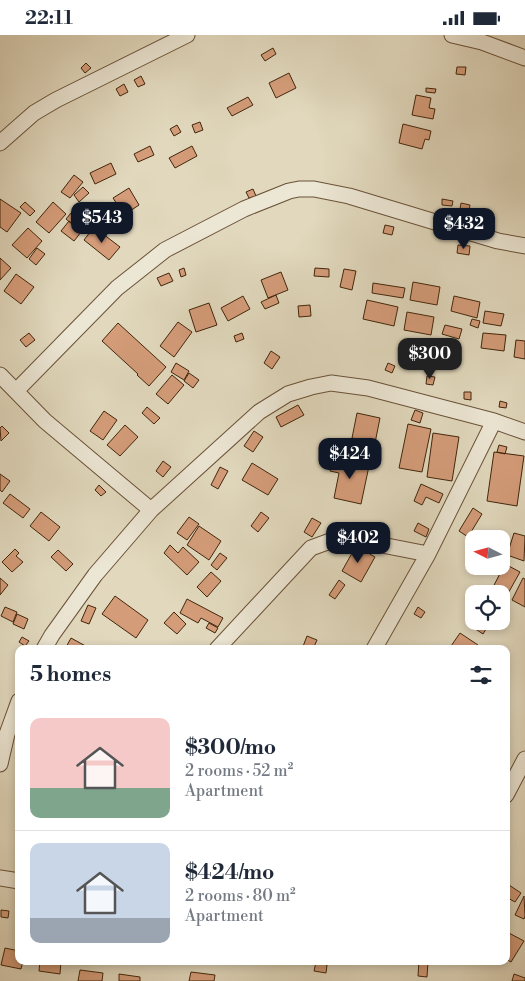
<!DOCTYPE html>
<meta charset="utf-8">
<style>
:root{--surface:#fff;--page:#f2f2f3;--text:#1f2937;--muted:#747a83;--line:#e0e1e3;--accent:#111827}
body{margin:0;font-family:"Libre Bodoni",serif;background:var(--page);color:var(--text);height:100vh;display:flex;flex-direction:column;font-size:19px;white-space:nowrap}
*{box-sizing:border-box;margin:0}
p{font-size:16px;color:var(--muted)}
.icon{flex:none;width:28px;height:28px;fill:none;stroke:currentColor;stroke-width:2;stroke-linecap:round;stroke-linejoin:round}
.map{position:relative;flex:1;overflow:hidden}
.details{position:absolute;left:15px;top:610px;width:495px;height:320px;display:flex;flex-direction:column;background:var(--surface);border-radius:10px;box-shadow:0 2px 8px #0003}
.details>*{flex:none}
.needle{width:32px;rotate:276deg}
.tools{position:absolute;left:465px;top:495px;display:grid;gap:10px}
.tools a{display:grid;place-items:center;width:45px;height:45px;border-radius:10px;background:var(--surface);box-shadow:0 2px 8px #0003;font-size:25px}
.price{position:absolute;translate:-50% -42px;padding:0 11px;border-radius:10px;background:var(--accent);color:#fff;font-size:16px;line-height:32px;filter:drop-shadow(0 1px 2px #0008)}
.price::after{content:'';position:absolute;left:50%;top:30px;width:15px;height:11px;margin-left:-8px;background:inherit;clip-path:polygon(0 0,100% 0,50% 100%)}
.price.selected{background:#222;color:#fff}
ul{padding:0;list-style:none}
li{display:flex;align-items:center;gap:15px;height:125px;padding:0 15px}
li+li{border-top:1px solid var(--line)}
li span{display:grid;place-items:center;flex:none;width:140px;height:100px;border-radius:10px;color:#555}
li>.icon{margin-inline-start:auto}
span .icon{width:60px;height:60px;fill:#fffc;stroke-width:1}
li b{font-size:21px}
h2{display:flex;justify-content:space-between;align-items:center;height:60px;padding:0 15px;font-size:21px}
.status{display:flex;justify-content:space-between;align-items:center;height:35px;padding:0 25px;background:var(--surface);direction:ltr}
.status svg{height:14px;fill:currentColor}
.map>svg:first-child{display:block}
.building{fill:#d49c79;stroke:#42260b}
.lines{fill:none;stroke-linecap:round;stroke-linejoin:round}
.street-casing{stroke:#6a5238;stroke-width:17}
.street{stroke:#ece6d4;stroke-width:15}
</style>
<div class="status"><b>22:11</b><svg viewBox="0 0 49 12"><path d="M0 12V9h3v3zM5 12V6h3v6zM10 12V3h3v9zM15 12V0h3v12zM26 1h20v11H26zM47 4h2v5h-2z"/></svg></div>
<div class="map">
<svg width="525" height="946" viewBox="0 0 525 946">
<rect width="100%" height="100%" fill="#e1d8bd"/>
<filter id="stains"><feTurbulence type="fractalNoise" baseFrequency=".004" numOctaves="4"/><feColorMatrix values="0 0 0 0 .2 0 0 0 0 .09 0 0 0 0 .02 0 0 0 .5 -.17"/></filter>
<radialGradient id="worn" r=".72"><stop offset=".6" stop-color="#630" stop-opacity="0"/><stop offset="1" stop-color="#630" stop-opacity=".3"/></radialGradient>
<!-- building -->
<path class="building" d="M273 13 276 19 265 26 261 20Z
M86 28 91 33 85 38 81 33Z
M457 32H466L465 40 456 39Z
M289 38 296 53 276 63 269 48Z
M141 41 145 49 138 52 134 45Z
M124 49 128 57 120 61 116 54Z
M426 53 436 54 435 58 426 57Z
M416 60 431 63 429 73 435 74 433 84 412 80Z
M248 62 253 70 232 81 227 73Z
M200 87 203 95 195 98 192 90Z
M403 89 431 96 429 105 425 104 422 114 399 108Z
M177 90 181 97 174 101 170 94Z
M150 111 154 120 138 127 134 119Z
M192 111 197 121 175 133 169 123Z
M111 128 116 139 95 149 90 138Z
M74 140 83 147 70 163 61 157Z
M83 152 89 158 79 167 74 160Z
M129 153 139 170 124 180 113 163Z
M253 154 256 161 249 163 246 157Z
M0 164 21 178 7 197 0 192Z
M442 164 453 166 452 171 442 170Z
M25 167 35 176 30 181 20 172Z
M53 167 66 179 49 198 36 187Z
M461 168 470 170 469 176 460 174Z
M71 178 78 184 73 190 66 184Z
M69 186 82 196 74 206 61 196Z
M385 190 394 192 392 200 383 198Z
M94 192 120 212 109 225 84 205Z
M28 193 42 206 27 223 12 210Z
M458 210 470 211 469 220 457 218Z
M37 213 45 219 36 230 29 224Z
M0 223 11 233 0 245Z
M184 233 186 240 181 242 179 235Z
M315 233 329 234V242L314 241Z
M344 234 356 236 352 255 340 252Z
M281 237 288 255 268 263 261 245Z
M169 238 173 246 161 251 157 243Z
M16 239 34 252 21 269 4 256Z
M413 247 440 252 437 270 410 265Z
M373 248 405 253 403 263 372 258Z
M276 260 279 268 265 274 261 267Z
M243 261 250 274 228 286 221 273Z
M454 261 480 267 477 283 451 276Z
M367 265 398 272 394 291 363 284Z
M209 268 217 290 196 297 189 275Z
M310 270 311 281 299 282 298 271Z
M485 276 504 279 501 291 483 288Z
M407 277 434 282 431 300 404 295Z
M472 284 480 286 478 293 470 290Z
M178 287 192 297 174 322 160 311Z
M118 288 166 332 149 351 137 340 138 339 102 306Z
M445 290 462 294 459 304 442 299Z
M29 298 35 305 26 312 20 305Z
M242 298 244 304 236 307 234 301Z
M483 298 506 300 504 316 481 313Z
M516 305 525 306V324L514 322Z
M271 316 280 322 272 334 264 328Z
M176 328 189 336 184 345 171 337Z
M388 328 395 331 392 338 385 335Z
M189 338 199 345 193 353 184 346Z
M172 340 184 350 168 369 156 359Z
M427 341 435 342 433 350 426 349Z
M464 357H471V365L464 364Z
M500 366 507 368 506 373 499 372Z
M298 370 304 380 281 392 276 382Z
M147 372 160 383 154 389 142 378Z
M415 375 423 378 420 388 411 385Z
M104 376 117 385 103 405 90 396Z
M357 378 380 383 375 408 352 403Z
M408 389 431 394 422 437 399 433Z
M125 390 138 402 120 421 107 410Z
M2 391 9 398 1 406 0 393Z
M254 396 263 402 253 417 244 411Z
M433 398 459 402 452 446 427 442Z
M499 410 507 412 505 419 497 417Z
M494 417 524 421 517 471 487 466Z
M333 423 369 431 361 469 334 463 339 438 330 436Z
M163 426 171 432 163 442 156 436Z
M252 428 278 444 268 460 242 445Z
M220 432 228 436 218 454 211 450Z
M0 439 10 446 2 457 0 455Z
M421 449 443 459 439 468 426 462 422 470 414 466Z
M99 450 106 457 101 461 95 455Z
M10 459 30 474 23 483 3 468Z
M473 473 482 479 468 502 459 496Z
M41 477 60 492 49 506 30 491Z
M261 477 269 483 258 497 251 491Z
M189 482 199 489 187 505 177 498Z
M312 483 321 488 312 502 304 497Z
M418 488 429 494 426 502 414 496Z
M199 491 221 506 209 525 187 510Z
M514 498 525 501 524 526 507 520Z
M170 510 178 518 183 512 199 527 187 540 164 518Z
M356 511 375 522 361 547 342 536Z
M15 514 19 518 16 521 23 527 12 537 2 527Z
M58 515 73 529 66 536 51 522Z
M220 518 227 523 217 535 211 530Z
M505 529 520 537 506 562 492 554Z
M211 537 221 546 207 562 197 552Z
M0 543 8 550 0 560Z
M523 543 525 544V572L512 565Z
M339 545 345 550 335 564 329 560Z
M115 561 148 585 136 603 102 579Z
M187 564 223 583 218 592 201 583 198 588 180 578Z
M88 570 96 573 89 589 81 586Z
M5 572 17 577 13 587 1 581Z
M418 572 425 577 421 583 414 579Z
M174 577 186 589 177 599 164 588Z
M17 579 28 584 24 594 13 589Z
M474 586H491L483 599 471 591Z
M209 588 218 593 215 598 206 593Z
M460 598 478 610 475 614H449Z
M307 601 317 605 313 614H302Z
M22 602 29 606 25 611 19 607Z
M71 603 91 614H65Z
M506 848 521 858 515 867 506 862Z
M524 861 525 881 524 884 515 880Z
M1 875 9 876 8 883 1 882Z
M507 897 524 906 511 927 506 924Z
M5 913 19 916V926H23L21 934 1 930Z
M40 926H61L60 939 39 936Z
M419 926 428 927 427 942 418 941Z
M316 927 327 930 326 938 314 936Z
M80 935 103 938 102 946H78Z
M191 937 215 940 214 946H189Z
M119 939 140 942V946H119Z
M514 939 525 943V946H512Z"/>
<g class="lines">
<defs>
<path id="street" d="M452 0 482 7 525 23
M0 108 34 78 56 65 187 0
M0 340 45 386 151 475
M16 356 117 253 165 215 244 174 289 156 299 154H314L349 161 498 206 525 211
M44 614 52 600 95 540 151 475 259 377 288 359 311 352 331 348 368 353 494 386 525 397
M217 614 311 513 341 502 428 519
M374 614 428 519 494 386
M0 729 7 699 19 666
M506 760 525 724
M0 843 19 846"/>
</defs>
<!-- street casing -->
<use href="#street" class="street-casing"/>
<!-- street -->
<use href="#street" class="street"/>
</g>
<rect width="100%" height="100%" filter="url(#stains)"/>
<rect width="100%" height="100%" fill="url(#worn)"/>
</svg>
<div class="tools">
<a><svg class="needle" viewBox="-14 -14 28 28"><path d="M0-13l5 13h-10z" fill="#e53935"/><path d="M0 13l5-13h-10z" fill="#747a83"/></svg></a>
<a><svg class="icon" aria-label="locate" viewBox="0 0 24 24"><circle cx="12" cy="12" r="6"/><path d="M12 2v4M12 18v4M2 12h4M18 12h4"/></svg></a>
</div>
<b class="price" style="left:102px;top:209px">$543</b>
<b class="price" style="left:464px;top:215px">$432</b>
<b class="price selected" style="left:430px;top:345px">$300</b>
<b class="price" style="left:350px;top:445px">$424</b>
<b class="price" style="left:358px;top:529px">$402</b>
<section class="details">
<h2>5 homes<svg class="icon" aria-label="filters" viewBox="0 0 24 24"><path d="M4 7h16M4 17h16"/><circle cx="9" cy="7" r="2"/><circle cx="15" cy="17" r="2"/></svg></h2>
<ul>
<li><span style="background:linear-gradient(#f6c9c9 70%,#7fa58c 0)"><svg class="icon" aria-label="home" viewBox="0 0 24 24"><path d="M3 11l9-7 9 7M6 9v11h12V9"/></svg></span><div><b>$300/mo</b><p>2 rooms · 52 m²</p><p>Apartment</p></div></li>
<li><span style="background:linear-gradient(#c9d6e8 75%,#9aa5b1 0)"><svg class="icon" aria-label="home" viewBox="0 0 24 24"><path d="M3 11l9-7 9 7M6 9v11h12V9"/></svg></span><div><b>$424/mo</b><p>2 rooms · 80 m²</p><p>Apartment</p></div></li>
</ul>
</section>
</div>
